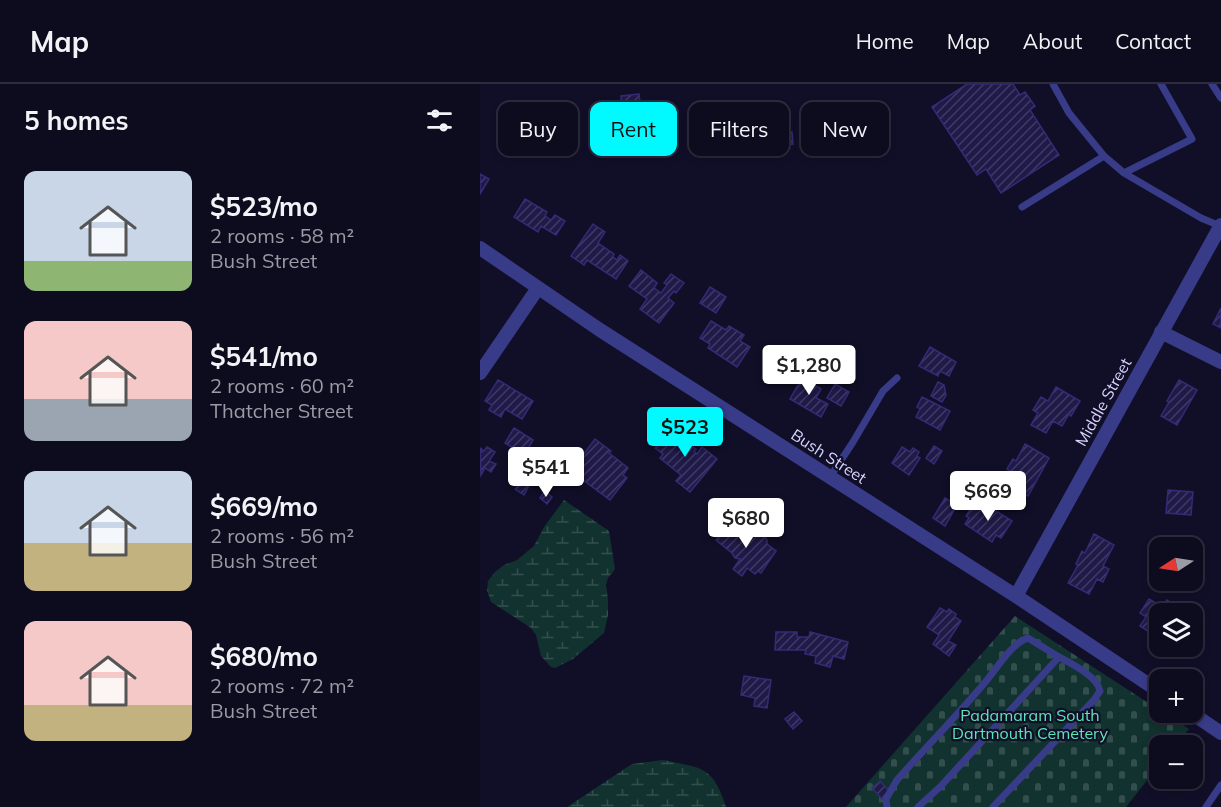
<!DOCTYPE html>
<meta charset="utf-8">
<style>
:root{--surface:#0d0b1e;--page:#1b192b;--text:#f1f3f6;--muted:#9a9ba4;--line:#2d2b3c;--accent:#01faff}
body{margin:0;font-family:Mulish,sans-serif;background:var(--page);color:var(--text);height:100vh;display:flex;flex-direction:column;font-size:22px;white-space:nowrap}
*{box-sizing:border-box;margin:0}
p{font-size:20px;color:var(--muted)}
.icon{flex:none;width:33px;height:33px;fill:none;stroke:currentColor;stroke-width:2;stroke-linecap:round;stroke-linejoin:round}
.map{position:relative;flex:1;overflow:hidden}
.drawer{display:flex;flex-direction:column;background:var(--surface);width:480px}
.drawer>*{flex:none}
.banner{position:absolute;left:18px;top:18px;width:570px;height:54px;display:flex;gap:12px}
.needle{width:39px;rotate:258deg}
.buttons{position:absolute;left:669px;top:453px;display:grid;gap:12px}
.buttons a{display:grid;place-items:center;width:54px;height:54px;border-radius:12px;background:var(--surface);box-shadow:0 3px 9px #0003,0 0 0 2px var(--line);font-size:30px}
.price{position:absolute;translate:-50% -51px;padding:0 14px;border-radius:6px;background:#fff;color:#222;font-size:20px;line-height:39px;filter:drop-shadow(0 2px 3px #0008)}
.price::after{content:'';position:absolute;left:50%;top:36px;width:18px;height:14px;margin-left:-9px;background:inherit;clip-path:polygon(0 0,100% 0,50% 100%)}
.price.selected{background:var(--accent);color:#111}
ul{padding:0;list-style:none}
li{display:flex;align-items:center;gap:18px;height:150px;padding:0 24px}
li span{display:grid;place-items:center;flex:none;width:168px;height:120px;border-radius:12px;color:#555}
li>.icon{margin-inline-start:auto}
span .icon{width:72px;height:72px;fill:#fffc;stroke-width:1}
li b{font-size:26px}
h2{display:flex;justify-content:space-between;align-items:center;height:72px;padding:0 24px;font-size:26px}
.chip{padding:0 21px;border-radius:12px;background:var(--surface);box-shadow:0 3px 9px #0003,0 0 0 2px var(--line);font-size:21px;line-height:54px}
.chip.selected{background:var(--accent);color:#111}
header{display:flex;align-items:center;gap:36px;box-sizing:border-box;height:84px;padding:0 30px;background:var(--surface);border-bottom:2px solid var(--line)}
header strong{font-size:28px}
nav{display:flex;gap:33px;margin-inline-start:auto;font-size:21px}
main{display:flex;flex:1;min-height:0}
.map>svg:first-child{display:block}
.wetland{fill:url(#wetland-marsh)}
.cemetery{fill:url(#cemetery-stones)}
.building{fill:url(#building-hatch);stroke:#342b76;stroke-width:1.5}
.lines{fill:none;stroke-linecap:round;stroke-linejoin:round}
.lane{stroke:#383b88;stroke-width:7}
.street{stroke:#383b88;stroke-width:14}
.labels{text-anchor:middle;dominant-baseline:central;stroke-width:4.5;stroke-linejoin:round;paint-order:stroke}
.street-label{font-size:16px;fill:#d7d5ff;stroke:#110f28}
.park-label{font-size:16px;fill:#5ce4b7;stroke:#110f28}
</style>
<header>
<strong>Map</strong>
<nav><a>Home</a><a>Map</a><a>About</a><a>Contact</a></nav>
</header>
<main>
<section class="drawer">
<h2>5 homes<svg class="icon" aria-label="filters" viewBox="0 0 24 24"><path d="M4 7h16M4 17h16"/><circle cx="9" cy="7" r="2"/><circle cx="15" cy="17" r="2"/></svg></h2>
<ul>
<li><span style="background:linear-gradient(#c9d6e8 75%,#8fb573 0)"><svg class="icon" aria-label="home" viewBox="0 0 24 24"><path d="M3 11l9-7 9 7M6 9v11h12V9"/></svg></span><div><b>$523/mo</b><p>2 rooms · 58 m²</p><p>Bush Street</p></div></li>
<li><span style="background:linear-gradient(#f6c9c9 65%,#9aa5b1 0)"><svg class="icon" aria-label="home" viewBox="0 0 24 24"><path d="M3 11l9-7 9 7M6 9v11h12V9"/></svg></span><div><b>$541/mo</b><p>2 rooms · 60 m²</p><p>Thatcher Street</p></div></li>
<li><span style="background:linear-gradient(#c9d6e8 60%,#c2b280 0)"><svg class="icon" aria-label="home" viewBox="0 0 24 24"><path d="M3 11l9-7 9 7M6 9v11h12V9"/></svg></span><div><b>$669/mo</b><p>2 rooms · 56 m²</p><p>Bush Street</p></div></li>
<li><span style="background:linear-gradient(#f6c9c9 70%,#c2b280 0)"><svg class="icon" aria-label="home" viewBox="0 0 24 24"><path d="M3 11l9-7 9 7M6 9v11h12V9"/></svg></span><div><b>$680/mo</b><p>2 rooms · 72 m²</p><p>Bush Street</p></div></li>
</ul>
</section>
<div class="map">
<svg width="741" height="723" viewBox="0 0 741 723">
<defs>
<pattern id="wetland-marsh" width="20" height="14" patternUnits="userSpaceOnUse" patternTransform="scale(1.5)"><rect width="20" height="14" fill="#11322e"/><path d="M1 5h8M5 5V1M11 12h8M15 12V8" fill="none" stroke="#334f4d"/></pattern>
<pattern id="cemetery-stones" width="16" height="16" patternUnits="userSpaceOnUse" patternTransform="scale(1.5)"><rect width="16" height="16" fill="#11322e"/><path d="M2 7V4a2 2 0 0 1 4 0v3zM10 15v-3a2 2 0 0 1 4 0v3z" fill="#334f4d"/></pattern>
<pattern id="building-hatch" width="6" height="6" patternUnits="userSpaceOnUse" patternTransform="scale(1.5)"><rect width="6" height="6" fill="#201a49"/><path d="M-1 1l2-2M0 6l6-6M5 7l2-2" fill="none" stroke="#403a64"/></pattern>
</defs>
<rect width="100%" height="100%" fill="#110f28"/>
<!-- wetland -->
<path class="wetland" d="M84 416 129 447 135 485 128 494 126 501 128 516V531L124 549 93 575 75 584 71 583 61 572 56 551 51 544 11 518 7 506 8 497 15 488 24 481 37 476 54 462 64 443Z
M183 676C222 684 233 682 246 723H87L152 680Z"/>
<!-- cemetery -->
<path class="cemetery" d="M535 532 679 626 680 628 684 629 709 645 695 661 680 662 679 681 646 723H366Z"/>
<!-- building -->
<path class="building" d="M487 0H533L540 11 545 8 555 22 550 26 579 71 521 109 506 85 497 91 452 23Z
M159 10 162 35 154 36 153 26 142 27 141 12Z
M302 48H312L313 60 304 61Z
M0 90 9 95 0 110Z
M45 115 67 128 65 132 71 136 75 131 85 137 76 151 61 142 58 148 34 133Z
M113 140 125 148 118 159 134 170 133 173 137 176 140 171 148 177 136 195 107 176 104 181 91 172Z
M161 186 177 199 174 204 181 209 187 201 184 199 191 190 204 199 196 209 194 207 188 214 194 219 179 239 160 225 167 215 149 202Z
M230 203 246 213 236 229 220 219Z
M741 224V244L733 240Z
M231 237 246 246 249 242 264 251 260 257 270 263 257 283 228 264 230 260 220 254Z
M450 263 476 278 469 292 460 287 458 292 439 282Z
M322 288 332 294 327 302 331 304 333 300 341 305 336 314 348 320 341 333 310 315 319 299 317 298Z
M18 296 53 317 42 335 25 325 21 333 9 326 12 321 5 317Z
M699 296 717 306 697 341 681 332 689 318 687 317Z
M458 298 464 301 466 311 462 318 451 312Z
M355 300 369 308 361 322 347 314Z
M576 303 600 317 591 332 589 330 582 342 573 337 566 349 551 341 558 329 553 326 561 313 568 317Z
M442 313 470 327 460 346 436 333 440 325 437 323Z
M196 343 216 358 212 362 216 365 214 367 217 370 222 363 237 375 210 408 196 397 201 391 180 374 183 370 175 364 189 346 192 349Z
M34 344 53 356 44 371 25 359Z
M115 355 131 367 129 369 148 384 143 391 147 394 130 416 91 387Z
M545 360 569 374 548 412 524 398 530 387 527 385 533 375 536 377Z
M454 362 462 367 454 380 446 374Z
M7 363 15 368 9 377 16 380 11 388 5 384 1 391 0 364 4 367Z
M422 363 430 368 433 364 439 368 437 372 440 374 429 391 412 379Z
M41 397 49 402 44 411 35 405Z
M688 406 713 408 711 431 686 429Z
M65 407 72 413 67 420 60 414Z
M465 414 477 421 465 442 453 434Z
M499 419 508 425 510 423 532 437 521 454 516 451 512 458 485 440 489 434 486 432 491 424 494 426Z
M251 436 267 449 269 446 279 453 282 452 285 453 287 456V460L296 467 281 489 278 487 275 490 267 484 262 492 253 485 260 475 255 474 252 469 236 456Z
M614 450 634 461 623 482 629 485 623 498 617 495 609 510 588 499 598 481 596 480 602 467 605 469Z
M669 515 682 523 687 516 693 520 697 518 701 521 702 527 706 530H680V555L660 542 666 533 660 529Z
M460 524 467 528 469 525 476 530 475 533 481 537 468 557 476 561 469 572 453 560 459 551 447 543Z
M296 548H317V553H329L330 548 368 558 364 575 353 572 350 583 335 579 336 572 325 570 326 566H295Z
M264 592 291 596 287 624 274 622 275 614 261 611Z
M314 628 322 637 313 645 305 635Z
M400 697 410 708 402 715 392 704Z"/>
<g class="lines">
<!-- lane -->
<path class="lane" d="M573 0 589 29 624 72 644 89 721 134 740 142
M732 0 741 14
M644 89 712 55 681 0
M542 123 624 72
M350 393 373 358 403 307 417 294
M407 723 406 715 417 696C446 663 478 631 507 596 517 584 533 558 548 554L579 573
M438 723 461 702 579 573C592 580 617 592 620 607L614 616 513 723
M726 723 741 701"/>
<!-- street -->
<path class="street" d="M0 164 120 246 536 512 680 608
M681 248 741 278
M0 289 58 204
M536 512 741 141
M710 628 741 649"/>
</g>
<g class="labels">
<!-- street labels -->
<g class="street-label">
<text transform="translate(623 318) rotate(-61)">Middle Street</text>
<text transform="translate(349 372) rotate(33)">Bush Street</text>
</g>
<!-- park labels -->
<g class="park-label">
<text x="550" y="631">Padamaram South<tspan x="550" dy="18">Dartmouth Cemetery</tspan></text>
</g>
</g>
</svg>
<div class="buttons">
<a><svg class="needle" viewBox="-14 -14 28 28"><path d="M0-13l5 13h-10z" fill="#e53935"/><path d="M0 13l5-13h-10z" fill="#9a9ba4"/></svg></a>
<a><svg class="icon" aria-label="layers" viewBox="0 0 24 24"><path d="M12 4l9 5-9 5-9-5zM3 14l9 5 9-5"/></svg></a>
<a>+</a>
<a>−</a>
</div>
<b class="price" style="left:329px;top:312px">$1,280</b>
<b class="price selected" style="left:205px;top:374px">$523</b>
<b class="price" style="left:66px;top:414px">$541</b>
<b class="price" style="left:508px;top:438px">$669</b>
<b class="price" style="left:266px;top:465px">$680</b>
<div class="banner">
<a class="chip">Buy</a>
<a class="chip selected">Rent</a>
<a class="chip">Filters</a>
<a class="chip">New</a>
</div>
</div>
</main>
